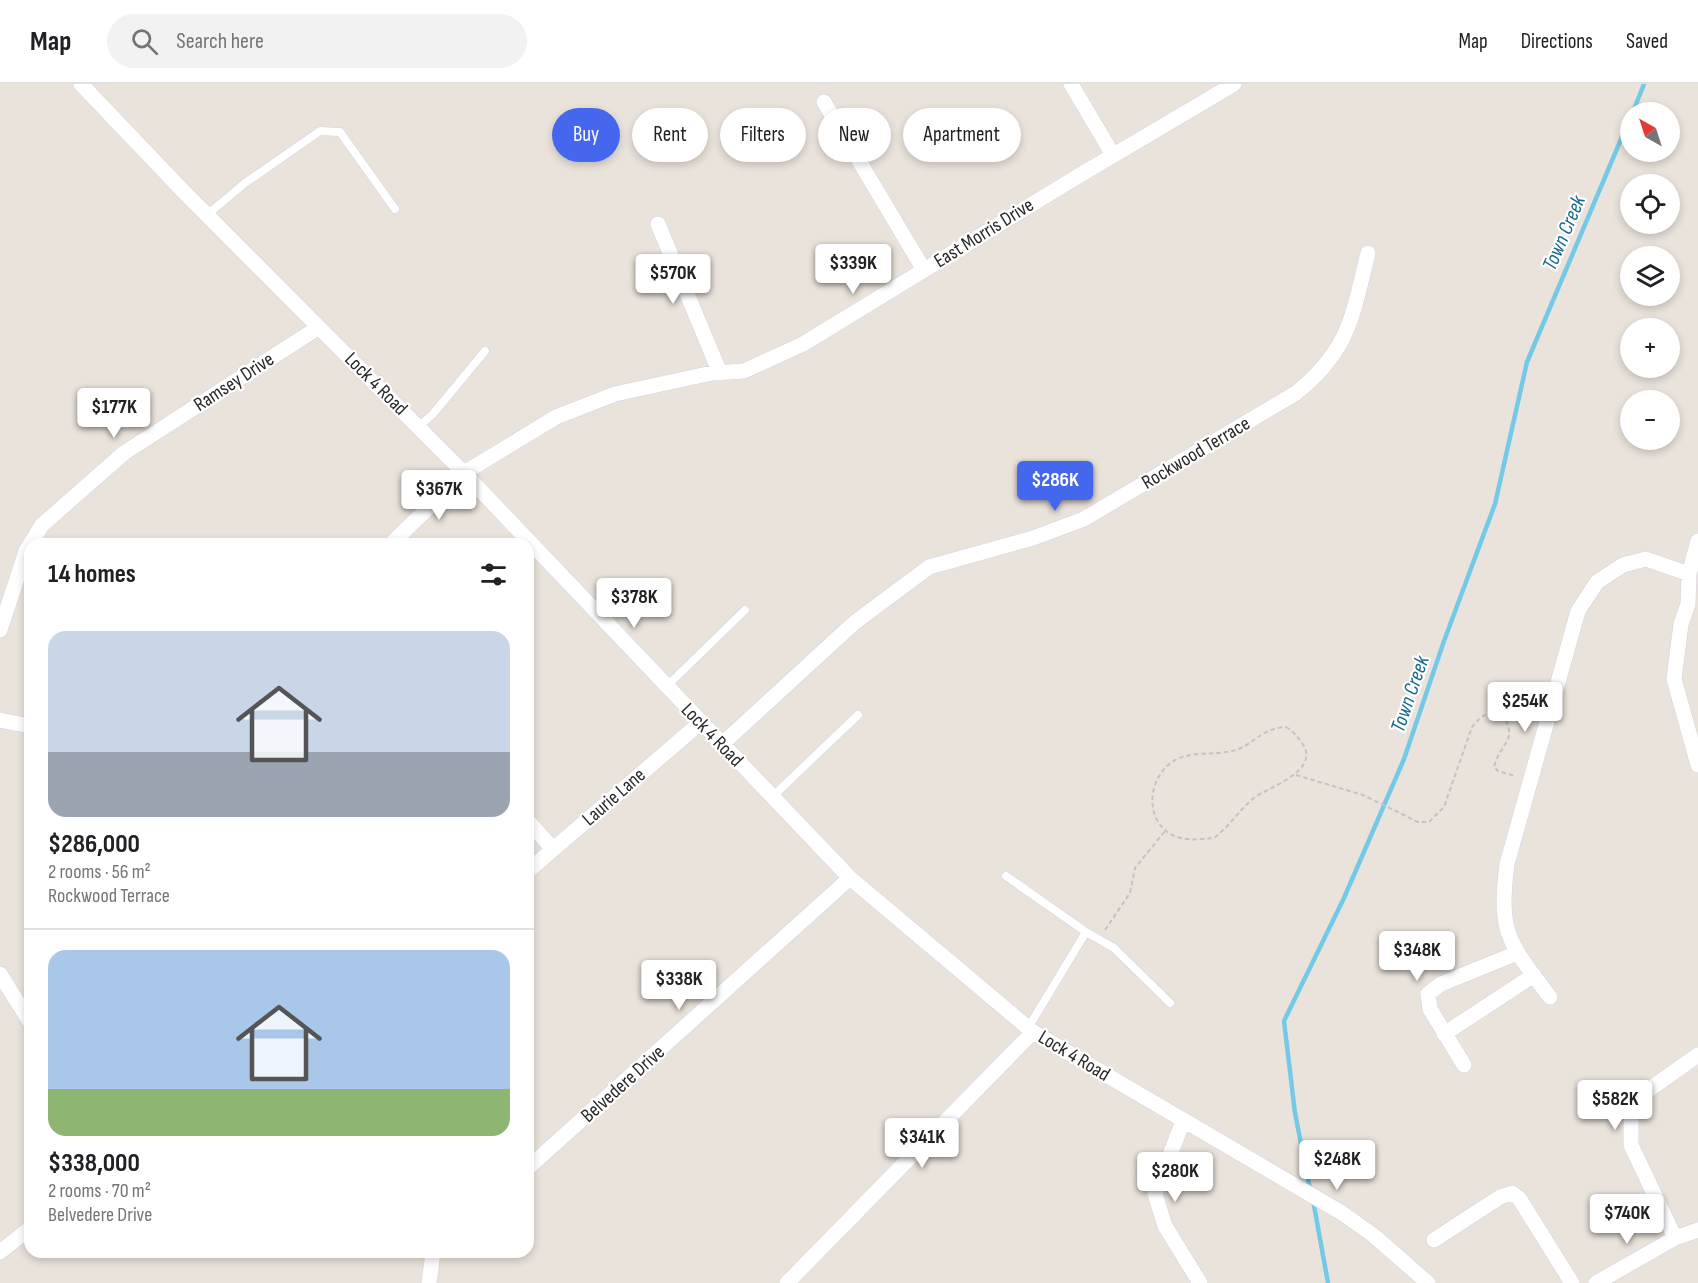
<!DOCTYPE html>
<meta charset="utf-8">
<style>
:root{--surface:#fff;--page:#f2f2f2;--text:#202124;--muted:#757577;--line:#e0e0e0;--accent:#4467ee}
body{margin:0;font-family:"Sofia Sans Condensed",sans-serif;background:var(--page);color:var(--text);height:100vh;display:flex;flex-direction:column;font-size:22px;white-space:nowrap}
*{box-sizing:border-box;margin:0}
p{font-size:20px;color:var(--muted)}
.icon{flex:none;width:33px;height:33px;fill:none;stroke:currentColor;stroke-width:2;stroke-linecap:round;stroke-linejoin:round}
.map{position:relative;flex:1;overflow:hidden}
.details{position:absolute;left:24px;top:454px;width:510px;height:720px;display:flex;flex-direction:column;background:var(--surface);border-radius:18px;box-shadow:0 3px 9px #0003}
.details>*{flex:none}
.banner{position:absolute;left:552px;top:24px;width:570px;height:54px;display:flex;gap:12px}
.needle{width:39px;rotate:321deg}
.tools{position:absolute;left:1620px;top:18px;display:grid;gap:12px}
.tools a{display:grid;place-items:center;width:60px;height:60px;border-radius:50%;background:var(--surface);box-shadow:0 3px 9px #0003;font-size:30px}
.price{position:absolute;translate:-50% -51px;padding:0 14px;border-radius:6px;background:#fff;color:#222;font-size:20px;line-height:39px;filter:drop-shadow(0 2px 3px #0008)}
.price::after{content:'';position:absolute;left:50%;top:36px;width:18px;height:14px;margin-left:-9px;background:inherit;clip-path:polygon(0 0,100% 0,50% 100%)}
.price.active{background:var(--accent);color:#fff}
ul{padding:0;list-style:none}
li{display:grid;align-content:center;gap:12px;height:318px;padding:0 24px}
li+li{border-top:2px solid var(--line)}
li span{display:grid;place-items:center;height:186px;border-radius:18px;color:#555}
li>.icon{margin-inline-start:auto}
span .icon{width:108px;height:108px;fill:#fffc;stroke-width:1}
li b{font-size:26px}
h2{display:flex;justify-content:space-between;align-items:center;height:72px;padding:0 24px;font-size:26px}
.chip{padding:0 21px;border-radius:27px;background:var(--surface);box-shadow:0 3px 9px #0003;font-size:21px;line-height:54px}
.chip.active{background:var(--accent);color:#fff}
header{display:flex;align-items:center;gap:36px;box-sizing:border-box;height:84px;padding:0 30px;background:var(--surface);border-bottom:2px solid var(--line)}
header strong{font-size:28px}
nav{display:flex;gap:33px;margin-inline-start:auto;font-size:21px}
.search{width:420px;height:54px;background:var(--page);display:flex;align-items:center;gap:15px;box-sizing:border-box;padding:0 21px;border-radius:33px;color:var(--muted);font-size:22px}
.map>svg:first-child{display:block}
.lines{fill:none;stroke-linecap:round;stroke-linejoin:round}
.stream{stroke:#74cae6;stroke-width:4.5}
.lane-casing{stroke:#d1d4e1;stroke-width:9}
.street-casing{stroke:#d1d4e1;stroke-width:16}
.path{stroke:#c3c3c3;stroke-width:2;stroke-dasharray:4.5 3;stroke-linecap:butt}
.lane{stroke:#fff;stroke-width:8}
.street{stroke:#fff;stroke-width:15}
.labels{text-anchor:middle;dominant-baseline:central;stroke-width:4.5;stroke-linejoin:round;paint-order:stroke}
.street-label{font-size:20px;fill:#292929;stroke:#fff}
.water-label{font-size:21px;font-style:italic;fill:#156890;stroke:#fff}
</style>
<header>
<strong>Map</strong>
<div class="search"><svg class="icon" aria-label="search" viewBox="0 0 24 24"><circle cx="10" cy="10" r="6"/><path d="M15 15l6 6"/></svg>Search here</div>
<nav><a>Map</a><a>Directions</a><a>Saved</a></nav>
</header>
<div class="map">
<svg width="1698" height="1199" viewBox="0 0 1698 1199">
<rect width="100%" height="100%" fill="#eae3db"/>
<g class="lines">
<!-- stream -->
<path class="stream" d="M1633 28 1644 0
M1310 1105 1295 1029 1284 937 1344 814 1404 675 1444 557 1495 420 1527 278 1630 34
M1313 1116 1328 1199"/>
<defs>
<path id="lane" d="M208 130 245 99 320 47 340 48 395 125
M418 343 433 330 485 267
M667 602 745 526
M772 713 858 631
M1006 792 1086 848 1114 864 1170 919
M1028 944 1086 848"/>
<path id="street" d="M81 0 184 108 464 389 850 794 1033 948 1342 1129 1373 1151 1428 1199
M1071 0 1113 71
M824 18 924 186
M658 140 720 289
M1698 457 1689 490 1688 520 1681 540 1674 595 1698 681
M391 460 464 389 556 333 615 310 712 289 744 287 803 260 1075 94 1234 0
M0 546 26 467 42 441 124 369 319 243
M0 636 30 642
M721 661 854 539 929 483 1033 454 1084 435 1296 309C1350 265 1352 233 1368 169
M528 737 553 765
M528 787 700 639
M0 890 30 938
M1550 913C1509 859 1498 850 1507 780L1578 527 1597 498 1623 481 1646 475 1689 490
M1444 950 1534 891
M1464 981 1430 925 1428 910 1441 900 1517 869
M1183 1037 1155 1110 1165 1142 1200 1199
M528 1084 850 794
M1675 1154 1631 1061V1031L1647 1007 1698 971
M1434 1156 1500 1113 1512 1109 1519 1114 1572 1199
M0 1168 30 1144
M429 1199 433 1168
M787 1199 1033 948
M1596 1199 1675 1154 1698 1146"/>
</defs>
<!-- lane casing -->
<use href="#lane" class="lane-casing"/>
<!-- street casing -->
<use href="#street" class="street-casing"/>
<!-- path -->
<path class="path" d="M1286 643C1293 647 1297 652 1302 659 1322 687 1268 703 1254 714 1239 726 1229 743 1214 754 1202 755 1189 757 1177 753 1144 741 1146 696 1172 678 1189 666 1216 672 1236 666 1254 660 1262 644 1286 643Z
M1296 691 1363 711 1418 738H1429L1444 723 1472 643C1479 634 1487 627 1499 627 1522 655 1500 658 1494 683L1498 687 1515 692
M1105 846 1130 809 1135 784 1165 747"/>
<!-- lane -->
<use href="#lane" class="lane"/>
<!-- street -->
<use href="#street" class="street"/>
</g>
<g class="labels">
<!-- street labels -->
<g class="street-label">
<text transform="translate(984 149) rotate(-32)">East Morris Drive</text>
<text transform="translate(234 298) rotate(-33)">Ramsey Drive</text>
<text transform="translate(376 300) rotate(45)">Lock 4 Road</text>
<text transform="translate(1196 369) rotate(-31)">Rockwood Terrace</text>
<text transform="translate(712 651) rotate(46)">Lock 4 Road</text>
<text transform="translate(614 713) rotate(-41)">Laurie Lane</text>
<text transform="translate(1074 972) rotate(31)">Lock 4 Road</text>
<text transform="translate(623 1000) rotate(-42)">Belvedere Drive</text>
</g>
<!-- water labels -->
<g class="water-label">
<text transform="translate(1564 149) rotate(-67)">Town Creek</text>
<text transform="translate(1410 610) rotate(-71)">Town Creek</text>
</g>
</g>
</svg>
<div class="tools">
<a><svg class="needle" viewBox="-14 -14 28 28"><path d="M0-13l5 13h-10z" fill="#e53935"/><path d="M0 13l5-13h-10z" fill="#757577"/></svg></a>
<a><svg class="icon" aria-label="locate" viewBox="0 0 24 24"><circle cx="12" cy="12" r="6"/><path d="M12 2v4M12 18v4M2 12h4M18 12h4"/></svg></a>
<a><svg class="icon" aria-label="layers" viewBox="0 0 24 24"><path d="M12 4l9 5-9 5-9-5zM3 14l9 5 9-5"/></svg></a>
<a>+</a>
<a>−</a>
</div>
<b class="price" style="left:853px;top:211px">$339K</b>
<b class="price" style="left:673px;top:221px">$570K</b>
<b class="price" style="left:114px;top:355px">$177K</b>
<b class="price active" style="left:1055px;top:428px">$286K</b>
<b class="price" style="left:439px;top:437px">$367K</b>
<b class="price" style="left:634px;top:545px">$378K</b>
<b class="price" style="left:1525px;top:649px">$254K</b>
<b class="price" style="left:1417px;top:898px">$348K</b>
<b class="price" style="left:679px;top:927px">$338K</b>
<b class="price" style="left:1615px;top:1047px">$582K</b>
<b class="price" style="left:922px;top:1085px">$341K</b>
<b class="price" style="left:1337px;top:1107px">$248K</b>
<b class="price" style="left:1175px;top:1119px">$280K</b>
<b class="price" style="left:1627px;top:1161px">$740K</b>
<div class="banner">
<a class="chip active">Buy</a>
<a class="chip">Rent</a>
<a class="chip">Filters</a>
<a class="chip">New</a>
<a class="chip">Apartment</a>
</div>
<section class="details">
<h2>14 homes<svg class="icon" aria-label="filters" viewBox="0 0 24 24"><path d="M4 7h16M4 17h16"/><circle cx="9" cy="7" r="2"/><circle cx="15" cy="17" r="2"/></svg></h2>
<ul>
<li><span style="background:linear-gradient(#c9d6e8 65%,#9aa5b1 0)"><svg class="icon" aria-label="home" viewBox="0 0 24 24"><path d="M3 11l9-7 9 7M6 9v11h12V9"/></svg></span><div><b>$286,000</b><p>2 rooms · 56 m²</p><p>Rockwood Terrace</p></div></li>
<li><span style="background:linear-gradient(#a9c7e8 75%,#8fb573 0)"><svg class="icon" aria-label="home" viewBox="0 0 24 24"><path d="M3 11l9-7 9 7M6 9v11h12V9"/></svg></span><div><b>$338,000</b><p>2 rooms · 70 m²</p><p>Belvedere Drive</p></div></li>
</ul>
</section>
</div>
